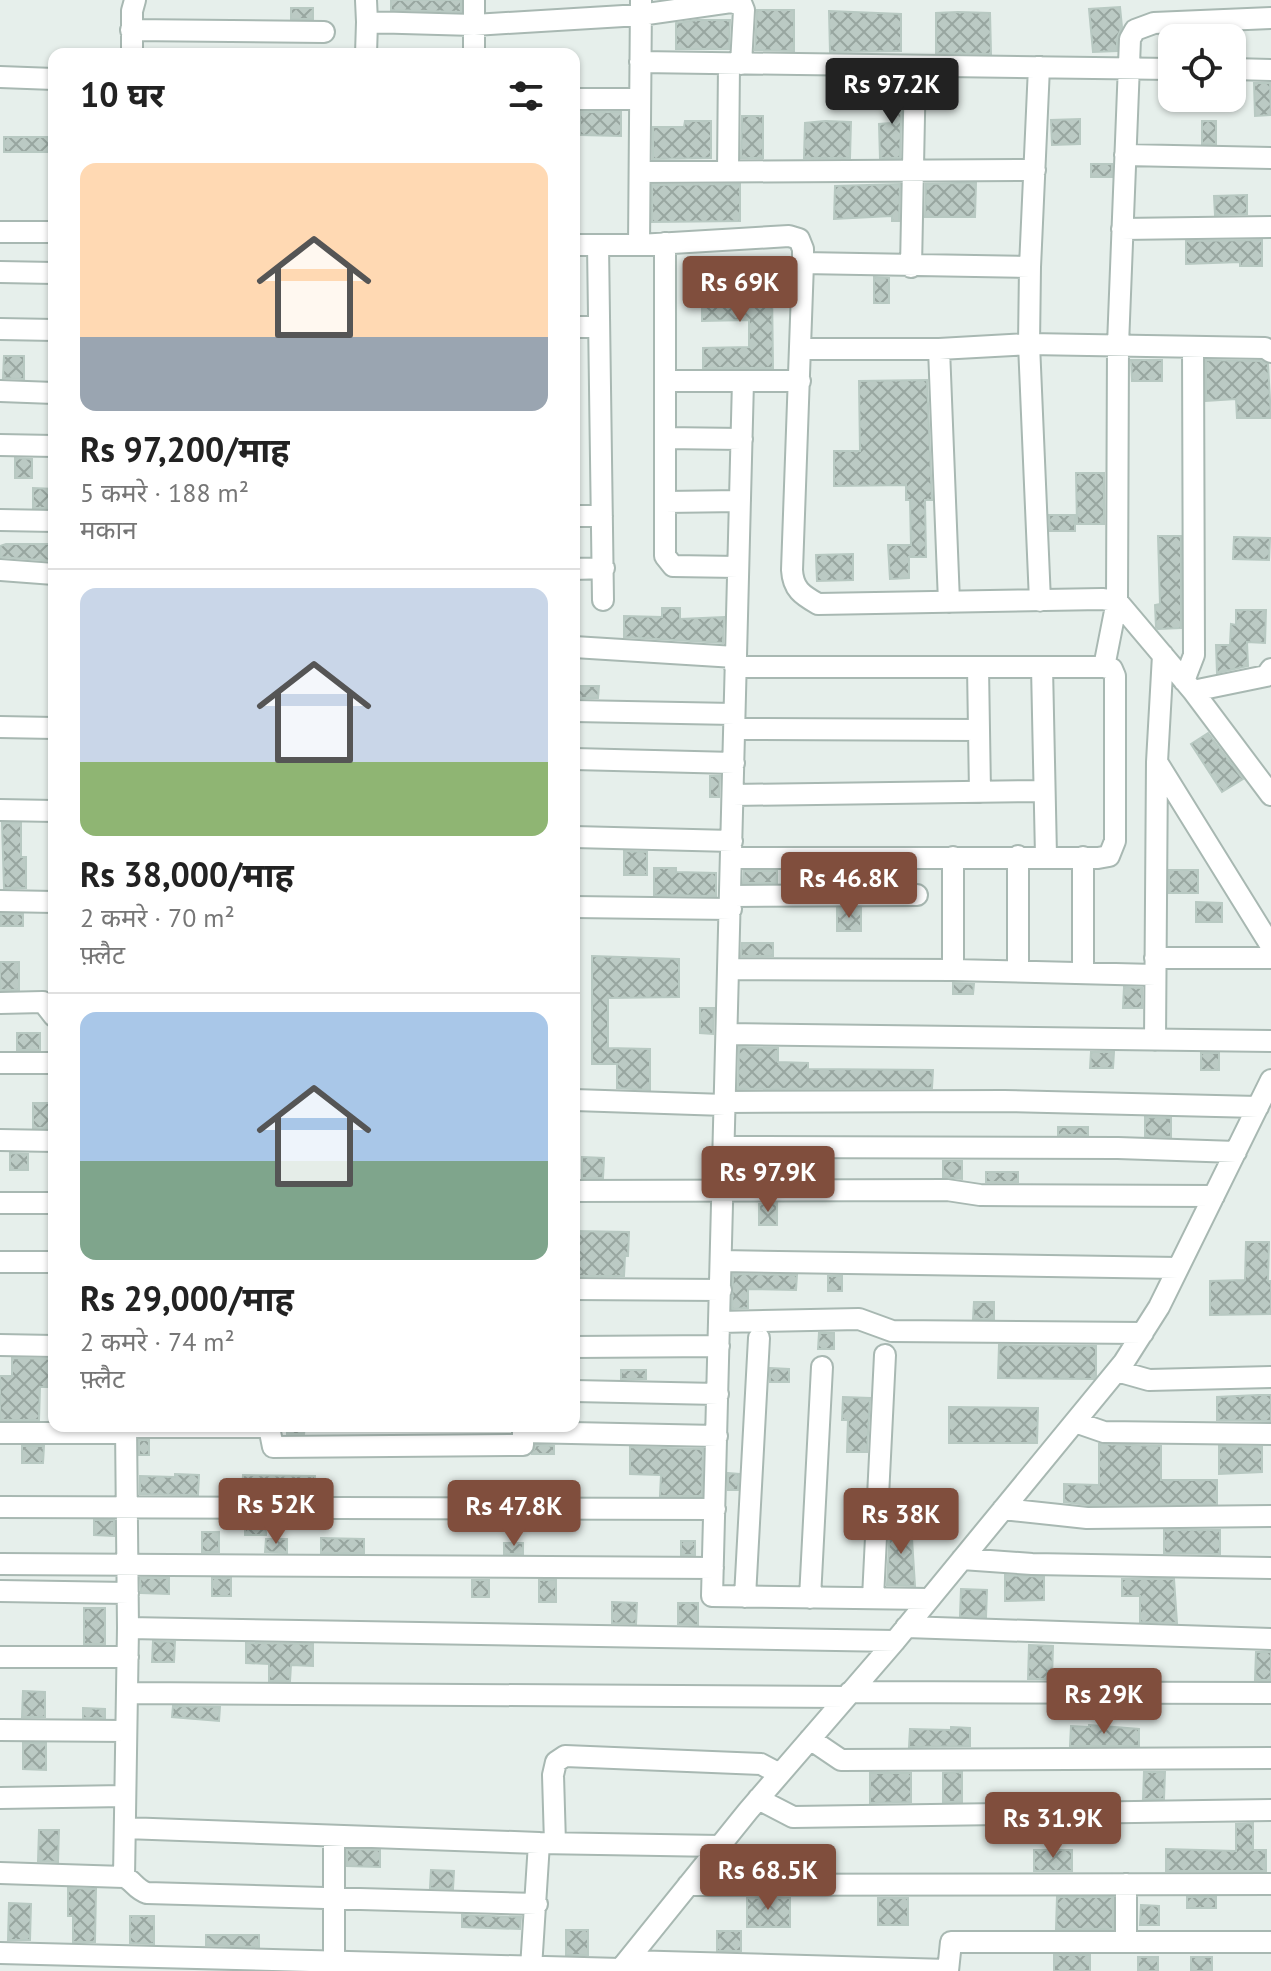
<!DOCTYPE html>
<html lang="hi">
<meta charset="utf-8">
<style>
:root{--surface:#fff;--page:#f6f6f6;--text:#222;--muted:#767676;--line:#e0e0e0;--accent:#804e3d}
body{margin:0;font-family:"PT Sans","Noto Sans Devanagari",sans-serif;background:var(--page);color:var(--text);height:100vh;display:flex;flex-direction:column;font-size:30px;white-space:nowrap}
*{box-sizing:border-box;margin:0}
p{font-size:26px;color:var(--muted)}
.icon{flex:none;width:44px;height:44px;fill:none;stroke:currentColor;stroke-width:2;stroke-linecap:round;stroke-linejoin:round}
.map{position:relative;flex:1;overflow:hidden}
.side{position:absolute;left:48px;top:48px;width:532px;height:1384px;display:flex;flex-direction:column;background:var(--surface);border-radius:16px;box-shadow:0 2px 6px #0004}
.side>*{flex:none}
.tools{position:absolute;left:1158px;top:24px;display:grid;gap:16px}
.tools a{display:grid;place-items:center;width:88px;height:88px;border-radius:16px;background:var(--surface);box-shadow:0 2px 6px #0004;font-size:40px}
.price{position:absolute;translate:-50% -68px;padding:0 18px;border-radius:8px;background:var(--accent);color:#fff;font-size:26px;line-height:52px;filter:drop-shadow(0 2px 4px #0008)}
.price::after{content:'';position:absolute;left:50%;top:48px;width:24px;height:18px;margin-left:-12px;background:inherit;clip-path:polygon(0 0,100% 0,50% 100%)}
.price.active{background:#222;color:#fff}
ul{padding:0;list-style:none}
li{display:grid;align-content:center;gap:16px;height:424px;padding:0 32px}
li+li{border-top:2px solid var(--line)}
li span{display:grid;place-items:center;height:248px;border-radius:16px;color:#555}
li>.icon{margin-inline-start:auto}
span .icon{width:144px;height:144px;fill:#fffc;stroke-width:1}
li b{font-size:34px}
h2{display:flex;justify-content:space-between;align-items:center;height:96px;padding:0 32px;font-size:34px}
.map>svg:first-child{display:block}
.building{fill:url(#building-cross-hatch);stroke:#b8c9c2;stroke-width:2}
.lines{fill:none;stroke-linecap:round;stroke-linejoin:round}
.minor-casing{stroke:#a8b8b2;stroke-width:24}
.minor{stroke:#fff;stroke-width:20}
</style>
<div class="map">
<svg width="1271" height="1971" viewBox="0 0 1271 1971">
<defs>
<pattern id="building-cross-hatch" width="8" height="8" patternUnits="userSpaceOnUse" patternTransform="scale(2)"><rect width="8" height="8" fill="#bbcac4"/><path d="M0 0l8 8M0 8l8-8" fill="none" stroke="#98a6a0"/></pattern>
</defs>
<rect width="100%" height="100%" fill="#e6efeb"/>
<!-- building -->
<path class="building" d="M391 0H461V12L391 10Z
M1120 7 1122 27 1117 38V51L1093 52 1089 9Z
M291 8H313V19H291Z
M757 10H794V51L755 50Z
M829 11 901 14V51L830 52Z
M958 12 990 13 991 54 936 53V13Z
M697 20H730L729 49H676V23Z
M890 83H902L900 158H880L879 124 891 123Z
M1254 83H1270L1271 115 1255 116Z
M580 112H621V136L580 135Z
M742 116H763V158H741Z
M1080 119V144L1052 145 1051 120Z
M685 121H711V158L653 159V127H684Z
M825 121 851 122 850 158H804L805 123Z
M1202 121H1216V144H1202Z
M4 137H51V152H4Z
M1091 164H1112V177H1091Z
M958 183H976L975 217H925L926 184Z
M740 184V221L652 222V185Z
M900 184 899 221H892V216L834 219 835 186Z
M1247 195V214L1215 215 1214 196Z
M1262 240V266H1240V262L1186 264V241Z
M874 277 889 278V303H874Z
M702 283H759L760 289H772L773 368H703V348L749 347V320L702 321Z
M4 356H24V379L3 378Z
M1131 360H1162V381H1132Z
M1206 360 1261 361 1268 364 1271 418H1237L1236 399 1206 401Z
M927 380 932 500H925L926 557H909V578L890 579 888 545H911L910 500H906V485L834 486V451H860L859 381Z
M15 458 32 459V478H15Z
M1076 473H1104V524H1077Z
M33 488 54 489V508H33Z
M1049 515H1075V531H1050Z
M1158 536H1181V628L1158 629 1156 627 1155 605 1160 604Z
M1234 537 1270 538 1269 560 1233 559Z
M6 544H54V561L0 557V546Z
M853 554V580L817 581 816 555Z
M662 608H680V619L724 617 723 643 624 637V616L662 617Z
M1236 610H1266L1265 643 1247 642 1248 666 1217 673 1216 645H1230L1231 624 1236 625Z
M574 686H599L598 698H574Z
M1208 733 1243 779 1222 792 1191 744Z
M710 776H720L719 797H710Z
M2 823H21V857H26V888H4Z
M624 851 647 852V875H624Z
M654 868H676V872L716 873V896L654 895Z
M1169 870H1198V893H1169Z
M744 871H777V883H743Z
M1196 902 1222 903V922H1196Z
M837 908H861V931H837Z
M0 914H23V926H0Z
M742 943H773V956H741Z
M592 956 679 959V997L608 998V1048L650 1049V1090L617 1088V1064H592Z
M0 962H19V990H0Z
M953 983 974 984 973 994H953Z
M1124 987 1142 988V1008H1123Z
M700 1008H714L713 1034 700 1033Z
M17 1033H40V1050H17Z
M739 1047 778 1048V1062L808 1063V1069L933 1070 932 1088 738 1089Z
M1091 1052H1114L1113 1068H1090Z
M1201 1053H1219V1070H1201Z
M33 1103H54V1128H33Z
M1145 1117 1171 1118V1137L1145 1136Z
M1058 1127H1088V1135H1058Z
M10 1153 28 1154V1170H10Z
M582 1157 604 1158 603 1178H582Z
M943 1161H962V1179L943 1177Z
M986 1172H1018V1182H986Z
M777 1203V1225H759V1204Z
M574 1231 629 1232 628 1256H625L624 1276H574Z
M1246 1242H1269L1268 1281H1271V1314L1210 1315V1281L1245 1280Z
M733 1274 797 1275 796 1290 748 1289V1308L732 1309Z
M828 1276H842V1291H828Z
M974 1302H994V1319H973Z
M819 1333H834V1349H818Z
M999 1345 1096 1346V1376L1094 1379 998 1378Z
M12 1358 54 1359V1387H40L39 1420H0V1376H12Z
M770 1368 789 1369V1382H770Z
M621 1370H646V1379H621Z
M1258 1395H1271V1421L1217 1420V1397Z
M843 1397 870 1398 867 1452H847L848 1420H842Z
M949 1407 1038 1408 1037 1443H949Z
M287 1426H305L304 1434H287Z
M139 1440H149V1455H139Z
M1099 1444 1161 1446V1480H1217V1504L1088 1505 1064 1502V1484L1099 1485Z
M536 1445 554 1446V1454H532Z
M22 1446H44L43 1463H22Z
M1219 1446 1262 1447V1472L1219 1474Z
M630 1447 703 1449 702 1496H660L661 1475 630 1474Z
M728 1473 739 1474 738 1490H728Z
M175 1474 199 1475 198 1495 140 1494V1476L175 1477Z
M243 1475 315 1476 314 1495H242Z
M94 1520H114V1536L94 1535Z
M245 1521H267L266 1535H245Z
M890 1523H911L915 1586 887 1585Z
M1164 1530H1220V1554L1164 1553Z
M202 1532H219V1552H202Z
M321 1538 364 1539V1553H321Z
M266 1539H287V1553L265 1552Z
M681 1541H695V1555H681Z
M504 1543H523V1554H504Z
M1005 1575 1044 1577V1600L1005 1601Z
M140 1578H169V1594L141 1593Z
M212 1578H231V1596H212Z
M1122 1579H1174L1177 1623 1140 1622V1596H1122Z
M472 1580H489V1597H472Z
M539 1580H556V1602H539Z
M961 1589 987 1590 986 1617 960 1616Z
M612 1602 637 1603 636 1624 612 1623Z
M678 1603H698V1625L678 1624Z
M84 1608H105V1644H84Z
M153 1641 175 1642 174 1662H152Z
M246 1643 313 1644V1666L291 1665 290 1681H269V1664L246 1663Z
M1029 1645 1053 1646 1052 1679H1028Z
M1256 1652H1271V1680H1255Z
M23 1691 45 1692V1717H22Z
M173 1706 220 1707 219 1721 172 1717Z
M83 1708 105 1709V1718H83Z
M1089 1725 1139 1729V1746H1070L1071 1726 1089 1727Z
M951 1727 970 1728V1746L909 1747 910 1729 951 1730Z
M23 1743H46V1770L23 1769Z
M962 1772V1802H943V1773Z
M1144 1772H1165L1164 1799H1143Z
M870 1773H911V1802L870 1803Z
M1253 1823V1850H1266V1871H1166V1849L1236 1851V1824Z
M39 1830H59L58 1862 38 1861Z
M347 1849 380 1850V1867L347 1866Z
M1034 1850H1072V1871H1034Z
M431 1870 454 1871 453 1889 430 1888Z
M68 1888 96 1889 95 1942H73V1916H68Z
M1057 1897H1113V1929H1056Z
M1187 1897H1216V1908H1187Z
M747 1898H790V1927H747Z
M878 1898H908V1925H878Z
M9 1903 31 1904 30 1940H8Z
M1141 1905 1159 1906V1925H1140Z
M462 1915 521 1917 520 1929 462 1927Z
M130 1916H154V1944L130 1943Z
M566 1930H588V1955H566Z
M717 1931H741V1951H717Z
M206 1935H259V1947L206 1945Z
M1054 1955H1090V1971H1054Z
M1138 1957H1158V1971H1138Z
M1191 1957H1212V1971H1191Z"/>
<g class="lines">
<defs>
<path id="minor" d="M366 0 367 22
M474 0V54
M131 30 324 32
M132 54V11L135 0
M366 54 367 22 474 25 640 15 731 2 742 5 744 10 741 64
M640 62 1172 69
M1039 67 1030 267 1029 344 1040 601
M1232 69 1271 70
M0 77 54 79
M574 99H640
M1125 155 1271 158
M728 171 729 64
M640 172 1035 170
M1122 229 1271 227
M0 232H54
M665 243V381H743
M574 245H639L789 236 799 239 803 249V263L792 570C793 589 802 595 818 604L1102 599 1117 601 1193 691 1271 795
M598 245 603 600
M639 245 641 0
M803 263 1030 267
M911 267 915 66
M0 272 54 273
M574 327H599
M0 329 54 330
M800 349H939L1029 344 1265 348 1271 352
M939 349 949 602
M665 381V556L673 566 738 567
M800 381H743L712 1596 929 1599
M0 391 54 393
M665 438 742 439
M0 445 54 446
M665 502 740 501
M574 516H602
M0 520 54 521
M574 569 604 568
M0 570 54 574
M574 647 735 657
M978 667 980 792
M1042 667 1046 856
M1104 667 1117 601 1118 345 1130 39 1135 30 1154 23 1271 18
M1184 681 1194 655 1193 348
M1193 691 1266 676 1271 669
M574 711 734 714
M0 727 54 728
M736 729 979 730
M574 759 734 763
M1157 762 1271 946
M733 795 1044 791
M0 810 54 811
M574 837 732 841
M953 857V970
M1083 857V973
M732 858H1098L1109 856 1115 841V676L1112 669 1104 667H735
M732 896 917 895
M0 901 54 902
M574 907 731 909
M1155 958H1271
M729 969 953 970 1155 975
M1018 971V856
M0 1003 43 1002 54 1016
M727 1034 1271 1041
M1155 1040 1157 762 1163 655
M0 1063H54
M574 1100 725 1105
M726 1102 1004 1101 1258 1107
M0 1140 54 1141
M724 1147 1118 1148 1236 1152
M574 1191 947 1190 980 1195 1214 1196
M0 1203H54
M721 1261 1178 1268
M0 1262H54
M574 1289 721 1290
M720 1322 859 1319 892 1331 1143 1333
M0 1345 54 1346
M574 1347 719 1346
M1117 1371 1149 1380 1271 1377
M574 1391 718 1394
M1075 1422 1104 1432 1271 1434
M126 1427H269L273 1447 523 1445V1432L717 1436
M0 1433H126
M0 1507 715 1509
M1003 1509 1087 1518 1271 1516
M962 1559 1032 1564 1271 1568
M0 1564 713 1568
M0 1591 128 1593
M745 1597 759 1338
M810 1598 822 1367
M873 1598 885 1355
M906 1627 1271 1639
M128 1628 895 1641
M0 1657H128
M850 1692 1271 1693
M128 1693 846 1697
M0 1730 126 1731
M810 1739 841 1760 1271 1758
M0 1798 124 1796
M758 1799 793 1817 1271 1810
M125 1828 539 1843 720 1846
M334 1836V1971
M555 1843 553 1775 556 1762 565 1756 761 1764 780 1774
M0 1873 124 1877C133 1880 135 1889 147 1893L537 1904
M124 1877 128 1628 126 1426
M1126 1884V1942
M688 1885 1271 1884
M0 1953 621 1969
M627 1961 948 1970
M531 1968 539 1843
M619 1971 748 1811 895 1641 1124 1362 1159 1307 1271 1080
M948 1971 951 1942H1271"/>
</defs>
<!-- minor casing -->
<use href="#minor" class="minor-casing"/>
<!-- minor -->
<use href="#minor" class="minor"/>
</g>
</svg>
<div class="tools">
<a><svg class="icon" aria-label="locate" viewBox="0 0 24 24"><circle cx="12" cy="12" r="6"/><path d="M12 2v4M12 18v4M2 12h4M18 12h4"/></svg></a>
</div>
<b class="price active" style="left:892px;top:126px">Rs 97.2K</b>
<b class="price" style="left:740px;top:324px">Rs 69K</b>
<b class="price" style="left:849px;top:920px">Rs 46.8K</b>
<b class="price" style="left:768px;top:1214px">Rs 97.9K</b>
<b class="price" style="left:276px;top:1546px">Rs 52K</b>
<b class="price" style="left:514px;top:1548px">Rs 47.8K</b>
<b class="price" style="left:901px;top:1556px">Rs 38K</b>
<b class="price" style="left:1104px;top:1736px">Rs 29K</b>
<b class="price" style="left:1053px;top:1860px">Rs 31.9K</b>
<b class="price" style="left:768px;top:1912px">Rs 68.5K</b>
<section class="side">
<h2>10 घर<svg class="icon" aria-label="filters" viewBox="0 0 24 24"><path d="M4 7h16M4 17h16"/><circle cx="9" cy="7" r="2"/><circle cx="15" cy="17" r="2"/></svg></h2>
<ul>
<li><span style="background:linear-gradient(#ffd9b3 70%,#9aa5b1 0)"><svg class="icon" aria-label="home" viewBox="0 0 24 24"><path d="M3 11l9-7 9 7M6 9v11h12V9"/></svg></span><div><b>Rs 97,200/माह</b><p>5 कमरे · 188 m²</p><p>मकान</p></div></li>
<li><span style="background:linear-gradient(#c9d6e8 70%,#8fb573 0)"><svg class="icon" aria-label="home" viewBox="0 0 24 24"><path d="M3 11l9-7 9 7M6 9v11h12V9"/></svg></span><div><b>Rs 38,000/माह</b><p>2 कमरे · 70 m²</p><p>फ़्लैट</p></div></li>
<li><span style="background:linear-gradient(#a9c7e8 60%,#7fa58c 0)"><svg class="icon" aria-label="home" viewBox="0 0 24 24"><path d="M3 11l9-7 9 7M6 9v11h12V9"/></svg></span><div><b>Rs 29,000/माह</b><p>2 कमरे · 74 m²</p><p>फ़्लैट</p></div></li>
</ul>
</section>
</div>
